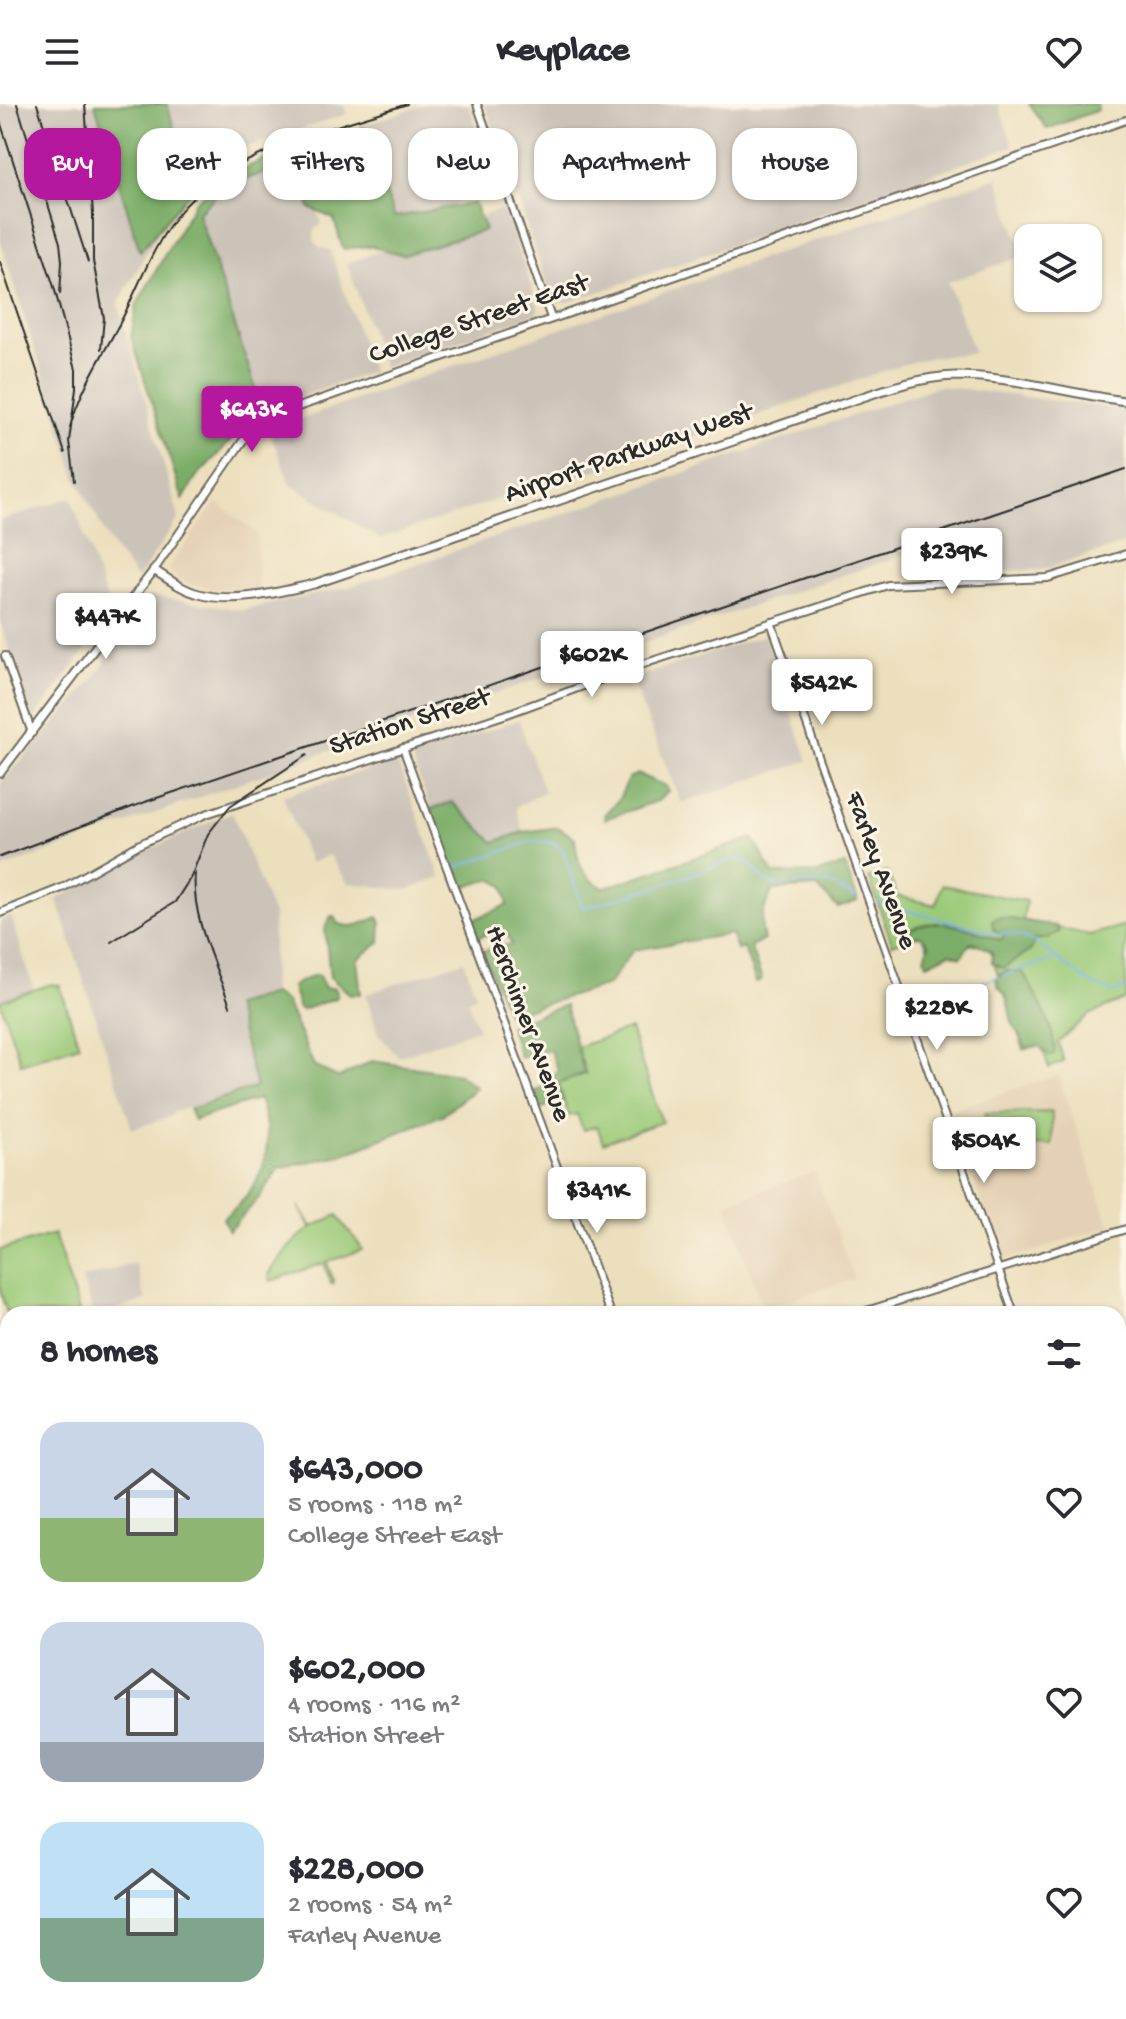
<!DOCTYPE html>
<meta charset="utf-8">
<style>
:root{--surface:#fff;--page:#f2f2f3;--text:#2b2b33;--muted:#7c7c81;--accent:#b5179e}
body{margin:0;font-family:"Gochi Hand",sans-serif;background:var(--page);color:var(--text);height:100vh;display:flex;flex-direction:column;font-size:30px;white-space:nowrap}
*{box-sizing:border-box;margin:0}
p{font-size:26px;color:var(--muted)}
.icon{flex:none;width:44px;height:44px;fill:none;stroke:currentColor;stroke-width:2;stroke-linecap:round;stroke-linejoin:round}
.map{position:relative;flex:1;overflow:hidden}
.side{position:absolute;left:0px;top:1202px;width:1126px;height:714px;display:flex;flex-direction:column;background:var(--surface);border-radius:24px 24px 0 0;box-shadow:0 2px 6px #0004}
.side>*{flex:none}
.top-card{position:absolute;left:24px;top:24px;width:1078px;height:72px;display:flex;gap:16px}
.fabs{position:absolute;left:1014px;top:120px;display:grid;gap:16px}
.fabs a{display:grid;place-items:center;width:88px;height:88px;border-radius:16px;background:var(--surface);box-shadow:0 2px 6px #0004;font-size:40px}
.price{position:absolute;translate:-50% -68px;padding:0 18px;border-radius:8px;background:#fff;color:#222;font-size:26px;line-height:52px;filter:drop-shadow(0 2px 4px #0008)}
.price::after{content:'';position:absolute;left:50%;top:48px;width:24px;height:18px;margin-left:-12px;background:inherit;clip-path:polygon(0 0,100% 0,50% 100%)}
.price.active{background:var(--accent);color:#fff}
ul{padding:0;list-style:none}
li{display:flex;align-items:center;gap:24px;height:200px;padding:0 40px}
li span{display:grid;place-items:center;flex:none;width:224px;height:160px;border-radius:24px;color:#555}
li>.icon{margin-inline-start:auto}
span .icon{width:96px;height:96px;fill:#fffc;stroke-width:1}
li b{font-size:34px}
h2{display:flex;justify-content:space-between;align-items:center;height:96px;padding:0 40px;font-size:34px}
.pill{padding:0 28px;border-radius:24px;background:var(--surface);box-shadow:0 2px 6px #0004;font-size:28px;line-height:72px}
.pill.active{background:var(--accent);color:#fff}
header{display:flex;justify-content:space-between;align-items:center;height:104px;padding:0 40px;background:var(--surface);font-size:36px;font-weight:700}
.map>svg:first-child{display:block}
.built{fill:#e4d0b4}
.industrial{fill:#cbc2b8}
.green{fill:#9ac977;stroke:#627a51;stroke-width:2}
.forest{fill:#7bad68;stroke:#536c4a;stroke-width:2}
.water{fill:#7dafe9;stroke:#546d8a;stroke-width:2}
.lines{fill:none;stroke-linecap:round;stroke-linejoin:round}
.stream{stroke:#7dafe9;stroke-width:2}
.minor-casing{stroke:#6f6a5e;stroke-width:10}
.major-casing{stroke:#6f6a5e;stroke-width:11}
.minor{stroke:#fff;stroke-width:6}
.major{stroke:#fff;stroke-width:7}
.rail{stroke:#2b2b2b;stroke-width:2}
.labels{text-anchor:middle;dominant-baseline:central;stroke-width:6;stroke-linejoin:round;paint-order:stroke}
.street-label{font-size:28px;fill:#2b2b2b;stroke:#fcf5e5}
</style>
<header><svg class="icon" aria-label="menu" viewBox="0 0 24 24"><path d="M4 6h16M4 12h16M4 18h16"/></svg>Keyplace<svg class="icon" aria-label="heart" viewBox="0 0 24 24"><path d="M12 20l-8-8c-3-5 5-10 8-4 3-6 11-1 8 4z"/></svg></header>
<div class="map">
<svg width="1126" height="1915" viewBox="0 0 1126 1915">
<rect width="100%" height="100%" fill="#fcf5e5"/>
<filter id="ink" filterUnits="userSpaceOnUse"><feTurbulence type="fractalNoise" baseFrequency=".0125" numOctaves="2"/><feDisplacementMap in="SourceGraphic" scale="16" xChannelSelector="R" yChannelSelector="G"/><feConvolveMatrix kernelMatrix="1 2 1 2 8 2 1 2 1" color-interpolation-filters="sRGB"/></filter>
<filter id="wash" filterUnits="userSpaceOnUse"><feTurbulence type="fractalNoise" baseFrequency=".006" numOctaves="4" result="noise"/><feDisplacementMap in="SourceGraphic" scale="32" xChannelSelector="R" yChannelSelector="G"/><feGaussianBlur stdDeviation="1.8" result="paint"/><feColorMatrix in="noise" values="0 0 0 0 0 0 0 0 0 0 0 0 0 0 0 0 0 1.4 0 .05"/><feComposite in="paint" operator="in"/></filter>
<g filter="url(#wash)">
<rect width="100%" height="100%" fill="#ecdfbd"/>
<!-- built -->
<path class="built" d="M216 398 257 429 258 487 222 488 179 477 168 465Z
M1058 971 1110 1122 1003 1157 948 1007Z
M815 1068 854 1175 763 1205 726 1099Z
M335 1908H476V1909L464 1915H338Z"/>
<!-- industrial -->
<path class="industrial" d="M0 0H343L347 10 224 51 204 65 172 103 118 200 179 414 137 475 112 442 77 376 0 136Z
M426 0H469L498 86 397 120 364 21Z
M485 0H998L1013 42 567 199H557L552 195Z
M296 47 322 120 315 125 314 136 319 143 330 146 372 268 261 306 194 111 217 82 232 70Z
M997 73 1024 152 948 178 974 249 932 253 901 261 616 360 533 384 380 435 290 380 269 326Z
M504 104 538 202V207L533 211 383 263 347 159Z
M939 282 1126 306V439L1043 466 910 470 905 450 368 633 0 765V680L89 581 152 492 243 506 349 483Z
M71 393 112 511 33 616 0 518V417Z
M765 531 808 657 681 699 631 575Z
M519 616 544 688 516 703 523 728 494 738 452 698 431 705 410 652Z
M397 656 441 774 407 786 348 779 329 751 310 759 283 692Z
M232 708 273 811V890L234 901 256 983 174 1008 169 1013 132 1025 57 795 142 749Z
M11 812 34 886 0 897V817Z
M464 857 476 891 467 896 478 925 398 953 378 930 366 890Z
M135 1159 146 1196 103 1210H94L82 1175Z
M1118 1702 1126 1725V1805L1118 1808Z"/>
<!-- green -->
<path class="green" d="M888 768 897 792 936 801 942 781 1026 797 1023 816 1089 831 1126 821V895L1089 911 1058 938 1064 958 1049 964 1041 940 1024 946 987 839 955 843 930 852 923 830 892 840 869 774Z
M51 880 60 882 79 941 21 960 0 897Z
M630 925 662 1018 603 1039 597 1022 583 1026 577 1010 569 1012 558 980 586 970 577 943Z
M1052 1008V1041L986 1042 985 1009Z
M299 1102 312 1123 338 1111C344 1125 357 1133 362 1146L327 1158 334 1179 331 1180 324 1159 271 1177 269 1170C281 1152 293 1136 311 1124Z
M54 1130 80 1210H8V1212L0 1187V1146Z
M8 1650V1726L0 1702V1653Z"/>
<!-- forest -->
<path class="forest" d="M95 0H167L192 86 140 147Z
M1029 0H1097L1098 6 1047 25Z
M364 23 394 113 474 99 485 126 403 151 371 142 343 145 334 115 310 104 296 58 225 82 198 109 262 304 196 373 183 396 131 233 137 200 195 98 222 76 262 56Z
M637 670 666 682 668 687 658 697 605 715 604 711 619 695 629 674Z
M452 698 494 738 523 728 558 723 575 734C577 758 581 773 604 784L753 734 773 770 817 769 845 761 858 797 838 804 817 783 773 786C764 804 758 816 764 836L750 842 762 876 756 879 744 844 737 846 731 830 633 846 608 881 508 911 482 847 512 840 507 829 491 828 477 834 472 816 508 801 504 782 491 775 459 785 431 705Z
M331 812H334L337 819C352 826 364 819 378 813L381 818 380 838 357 856 361 890H350L330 873 325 825Z
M999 813 1056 822 1059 828 1048 834 1034 836 1031 846 1003 864 992 859V848L974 838 970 839 961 853 950 849 927 860 925 854 929 841 921 832 906 833 905 830C929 807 973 826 1000 836L1005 832 993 825 992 816Z
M1007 867 1023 868C1037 894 1054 919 1055 949L1050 952 1039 942 1026 944 1012 918 1006 891 998 882 996 875 1000 870Z
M315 871 319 872 325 884H334L337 889 336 894 302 906 299 905 292 883 299 878Z
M273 890 286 898 314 962 339 974 372 957 459 970 476 984 442 1011 341 1051 279 1064 259 1094 229 1127 223 1114C264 1084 277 1042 259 995L194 1016 189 1005 256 983 234 901Z
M565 901 584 969 558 980 564 997 539 1005 533 988 547 981 558 966 550 946 520 953 509 921Z
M734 1908H789L791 1912 805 1911V1908H825L828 1915H736Z
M947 1908H1018L1002 1915H932Z"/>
<!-- water -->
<path class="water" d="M1126 1889V1915H1052L1070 1908H1118V1895Z"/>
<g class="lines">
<!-- stream -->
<path class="stream" d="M457 763 531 737C544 737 553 736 562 745L583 804 663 781 733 755 748 758 766 778 776 781 828 779 855 793
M877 798C914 810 952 817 990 828 1000 831 1011 829 1020 832 1055 844 1077 882 1116 888L1126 884
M1016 867 1053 856
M1003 871 1013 868
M982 878 998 873"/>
</g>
</g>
<g filter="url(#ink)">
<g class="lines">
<defs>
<path id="minor" d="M477 0 551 214
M154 466 244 335 260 320 278 310 1126 16
M771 518 1014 1210
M5 552 32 629
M403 644 611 1210
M0 809 64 783 138 741 206 710 507 610 643 560 829 500 888 481 1048 474 1126 450
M857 1210 1126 1125
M1118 1413 1126 1410
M1118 1499 1126 1520
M0 1513 8 1538
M0 1545 8 1542
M0 1775 8 1773
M329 1908 332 1915"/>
<path id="major" d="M0 669 154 466C168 475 183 486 199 490 236 500 278 488 314 480L842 300C878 288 917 273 955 272 1012 272 1070 290 1126 297
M1118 1671 1126 1670
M1118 1682 1126 1681
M486 1915 502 1908"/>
</defs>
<!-- minor casing -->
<use href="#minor" class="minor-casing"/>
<!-- major casing -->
<use href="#major" class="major-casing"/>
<!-- minor -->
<use href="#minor" class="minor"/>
<!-- major -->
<use href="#major" class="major"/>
<!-- rail -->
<path class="rail" d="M17 0 60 139 62 157 60 190
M37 0 88 158
M85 0 93 110V157L104 214 101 245
M0 17 54 183 76 265V284L69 337 74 377
M0 158 65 349
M70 323C80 285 105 248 123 213 140 179 154 140 178 110 228 47 333 25 407 0
M0 753 148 697 1126 365
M195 769C191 814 216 861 230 902
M111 838 175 798 191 773 208 730 230 702 307 651
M1118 1821 1126 1817
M911 1915 926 1908"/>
</g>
</g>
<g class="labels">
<!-- street labels -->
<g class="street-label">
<text transform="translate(479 216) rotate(-19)">College Street East</text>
<text transform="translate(629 350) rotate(-19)">Airport Parkway West</text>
<text transform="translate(410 619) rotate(-18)">Station Street</text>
<text transform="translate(880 767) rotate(70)">Farley Avenue</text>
<text transform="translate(527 920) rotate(70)">Herchimer Avenue</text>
</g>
</g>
</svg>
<div class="fabs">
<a><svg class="icon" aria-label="layers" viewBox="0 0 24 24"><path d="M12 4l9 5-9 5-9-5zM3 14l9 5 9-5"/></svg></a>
</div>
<b class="price active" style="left:252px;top:350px">$643K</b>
<b class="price" style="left:952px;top:492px">$239K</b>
<b class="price" style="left:106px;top:557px">$447K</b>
<b class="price" style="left:592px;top:595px">$602K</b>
<b class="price" style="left:822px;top:623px">$542K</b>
<b class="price" style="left:937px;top:948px">$228K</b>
<b class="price" style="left:984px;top:1081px">$504K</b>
<b class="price" style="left:597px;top:1131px">$341K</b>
<div class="top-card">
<a class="pill active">Buy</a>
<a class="pill">Rent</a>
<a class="pill">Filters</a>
<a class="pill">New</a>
<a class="pill">Apartment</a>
<a class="pill">House</a>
</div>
<section class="side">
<h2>8 homes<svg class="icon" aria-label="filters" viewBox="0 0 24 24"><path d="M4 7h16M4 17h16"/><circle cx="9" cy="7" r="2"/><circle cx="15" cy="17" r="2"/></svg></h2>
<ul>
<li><span style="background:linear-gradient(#c9d6e8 60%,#8fb573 0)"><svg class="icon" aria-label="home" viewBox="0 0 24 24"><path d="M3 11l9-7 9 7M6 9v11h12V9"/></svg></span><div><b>$643,000</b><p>5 rooms · 118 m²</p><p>College Street East</p></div><svg class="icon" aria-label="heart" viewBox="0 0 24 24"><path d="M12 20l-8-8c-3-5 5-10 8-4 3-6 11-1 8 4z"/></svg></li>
<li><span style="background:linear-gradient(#c9d6e8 75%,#9aa5b1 0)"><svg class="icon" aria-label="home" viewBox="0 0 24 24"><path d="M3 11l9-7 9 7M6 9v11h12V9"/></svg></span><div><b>$602,000</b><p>4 rooms · 116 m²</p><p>Station Street</p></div><svg class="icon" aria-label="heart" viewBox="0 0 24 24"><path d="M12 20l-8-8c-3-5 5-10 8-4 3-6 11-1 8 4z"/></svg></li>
<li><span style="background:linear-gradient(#bfe0f5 60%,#7fa58c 0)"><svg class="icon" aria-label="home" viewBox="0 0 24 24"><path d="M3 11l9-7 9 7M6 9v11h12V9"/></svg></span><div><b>$228,000</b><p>2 rooms · 54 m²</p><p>Farley Avenue</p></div><svg class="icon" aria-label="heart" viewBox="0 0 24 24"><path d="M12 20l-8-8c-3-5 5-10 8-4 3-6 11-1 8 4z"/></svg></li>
</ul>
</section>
</div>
